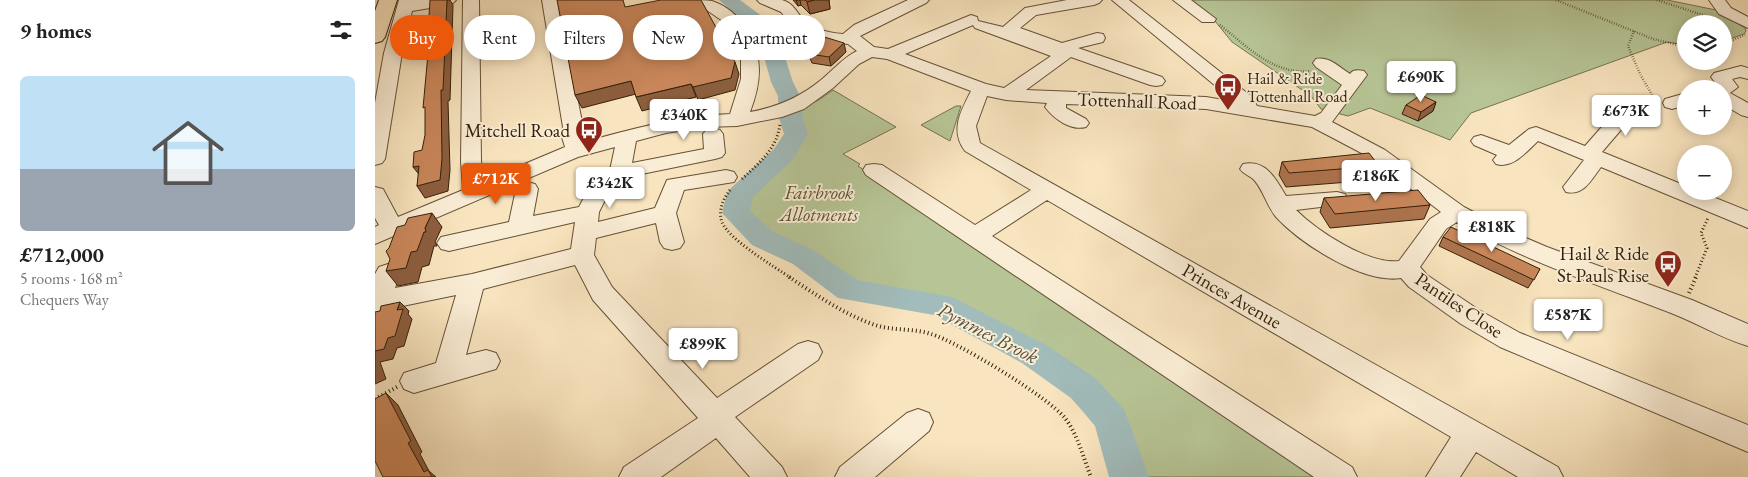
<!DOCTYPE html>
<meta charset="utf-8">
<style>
:root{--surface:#fff;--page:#f6f6f6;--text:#222;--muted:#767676;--line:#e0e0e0;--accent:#ea580c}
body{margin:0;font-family:"EB Garamond",serif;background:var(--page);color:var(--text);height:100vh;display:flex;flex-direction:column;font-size:19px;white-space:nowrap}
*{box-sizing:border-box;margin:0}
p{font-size:16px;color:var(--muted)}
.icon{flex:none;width:28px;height:28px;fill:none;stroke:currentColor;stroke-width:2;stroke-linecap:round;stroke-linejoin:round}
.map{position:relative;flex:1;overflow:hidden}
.details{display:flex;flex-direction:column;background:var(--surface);width:375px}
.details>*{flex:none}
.guide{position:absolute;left:15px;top:15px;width:475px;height:45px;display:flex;gap:10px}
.buttons{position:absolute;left:1302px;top:15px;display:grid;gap:10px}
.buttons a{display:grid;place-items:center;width:55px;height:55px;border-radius:50%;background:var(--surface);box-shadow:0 2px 12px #0003;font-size:25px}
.price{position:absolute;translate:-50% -42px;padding:0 11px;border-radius:5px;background:#fff;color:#222;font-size:16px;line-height:32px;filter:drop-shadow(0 1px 2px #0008)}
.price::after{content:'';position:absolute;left:50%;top:30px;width:15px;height:11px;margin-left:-8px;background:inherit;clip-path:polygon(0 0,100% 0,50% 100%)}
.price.active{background:var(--accent);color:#fff}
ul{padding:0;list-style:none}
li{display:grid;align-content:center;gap:10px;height:265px;padding:0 20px}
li+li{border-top:1px solid var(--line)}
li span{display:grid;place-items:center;height:155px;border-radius:8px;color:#555}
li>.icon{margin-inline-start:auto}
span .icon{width:90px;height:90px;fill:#fffc;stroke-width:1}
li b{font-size:21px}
h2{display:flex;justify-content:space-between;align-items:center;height:60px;padding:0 20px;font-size:21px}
.chip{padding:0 18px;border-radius:22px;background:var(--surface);box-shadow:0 2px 12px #0003;font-size:18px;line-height:45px}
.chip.active{background:var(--accent);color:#fff}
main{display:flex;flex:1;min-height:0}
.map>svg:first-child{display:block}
.green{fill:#b7c596;stroke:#767250}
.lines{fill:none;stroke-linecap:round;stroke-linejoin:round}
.river{fill:#a1bcbb;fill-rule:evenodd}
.minor-casing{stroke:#655136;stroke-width:2}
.highway-casing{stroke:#342009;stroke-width:2}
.path-far2{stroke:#342009;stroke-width:2.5;stroke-dasharray:0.5 2;stroke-linecap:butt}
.path-far1{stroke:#342009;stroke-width:3;stroke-dasharray:1 2.5;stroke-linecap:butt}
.path{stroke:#342009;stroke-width:4;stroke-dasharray:1 3;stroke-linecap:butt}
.minor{fill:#faedd5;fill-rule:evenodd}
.highway{fill:#f8e4be;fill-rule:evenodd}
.wall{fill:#ac734d;stroke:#342009}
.shaded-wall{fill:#8c5e3e;stroke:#342009}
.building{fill:#c88659;stroke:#342009}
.labels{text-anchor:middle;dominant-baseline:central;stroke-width:4;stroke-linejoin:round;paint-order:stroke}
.far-poi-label{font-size:16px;fill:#342009;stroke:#faedd5;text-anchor:start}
.street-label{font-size:19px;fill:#342009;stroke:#faedd5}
.poi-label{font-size:19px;fill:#342009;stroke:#faedd5;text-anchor:end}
.park-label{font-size:19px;font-style:italic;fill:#5b5233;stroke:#faedd5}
.water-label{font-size:20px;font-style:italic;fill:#554f3e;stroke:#faedd5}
</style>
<main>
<section class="details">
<h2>9 homes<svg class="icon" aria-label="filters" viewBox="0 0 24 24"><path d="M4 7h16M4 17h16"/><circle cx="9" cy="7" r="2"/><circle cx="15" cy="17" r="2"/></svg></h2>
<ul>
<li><span style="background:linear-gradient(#bfe0f5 60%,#9aa5b1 0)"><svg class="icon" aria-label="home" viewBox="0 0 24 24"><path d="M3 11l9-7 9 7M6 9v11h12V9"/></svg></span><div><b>£712,000</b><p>5 rooms · 168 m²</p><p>Chequers Way</p></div></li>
</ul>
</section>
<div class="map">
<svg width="1373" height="477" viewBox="0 0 1373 477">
<rect width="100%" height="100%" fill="#f8e4be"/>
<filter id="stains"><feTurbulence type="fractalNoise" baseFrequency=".004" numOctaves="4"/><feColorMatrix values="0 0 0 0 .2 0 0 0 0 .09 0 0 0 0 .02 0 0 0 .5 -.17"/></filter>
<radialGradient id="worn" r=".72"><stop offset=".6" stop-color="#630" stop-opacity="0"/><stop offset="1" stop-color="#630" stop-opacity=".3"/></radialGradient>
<!-- green -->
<path class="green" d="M810 0H1292L1341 10 1370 28 1371 31 1369 34 1349 41V24H1311V45L1292 42 1096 113 1075 140 995 108 973 116 946 109 936 96 857 42 840 21Z
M458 90 521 127 468 154 485 164 483 166 941 477H764L743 417 731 399 669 352 564 299 482 286 374 224C353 191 393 184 409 161 422 143 424 131 424 110L445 99Z
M581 106H586L575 141 546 125Z"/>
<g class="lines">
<!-- river -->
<path class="river" d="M344 0H365L388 17 404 39 418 82 425 96 428 118 433 134 418 159 378 197 375 211 397 231 438 250 482 280 577 297 671 345 720 378 749 409 774 477H734L720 426 710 414 696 398 647 363 559 315 463 298 418 264 377 245 347 213 352 194 356 188 399 149 409 134 404 118 403 96 396 82 384 39 374 25Z"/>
<defs>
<path id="minor" d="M24 0H81L78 3 73 5 37 11 27 53 10 159 7 163 0 165V103L9 53Z
M88 0H104L106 161 109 181 190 147 186 134 188 127 167 0H183L208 127 206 134 209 142C257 129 304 116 355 114L366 79V59L364 49 352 24 317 0C323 0 331 0 337 1 365 10 384 41 384 70 384 85 380 99 375 112 402 107 424 98 446 80 458 70 468 58 482 51L473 44 451 41 427 33 418 27 406 12 385 3 382 0C390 0 399 0 407 0 419 3 422 14 430 21 440 30 455 33 468 34L479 25 533 0H554L551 3 485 36 499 47 513 49 596 15 602 17 603 21 628 27 650 8 692 0H727L724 3 719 5 661 15 645 28 687 43 722 33 728 34 730 38 728 42 703 48 787 77 790 81 787 85 781 86 775 85 696 57 651 90 831 97 860 102 737 0H754L877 97 882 106 940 116 946 113 967 85 941 67 938 63 941 59C954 56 964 67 975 74 978 69 984 70 989 71L992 75 957 122 1010 150 1089 207 1130 229 1172 247 1317 300 1373 324V346C1346 338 1322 323 1296 313 1224 285 1149 261 1082 222L1071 229 1045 267 1052 275 1104 310 1145 333 1373 425V452L1125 347 1086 324 1034 287 1026 278C988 284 926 244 901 217 892 206 889 192 880 181 875 175 869 175 865 169L868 164C891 159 901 179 911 196L962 192 970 194 973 199 970 204 921 210C942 231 994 265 1024 261L1055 219 1066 212 996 158 937 127 831 109 691 104V108L711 119 714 123 711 127C696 131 679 119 670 107L672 103 631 100 612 96 601 126 605 143 1183 467 1188 477H1143L1101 452 1085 477H1051L1076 437 672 200 617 236 977 467 982 477H939L491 175 488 170 491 165 499 164 507 165 600 225 656 190 590 151C575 131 585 112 596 91L512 59 497 57 484 64 458 88 429 109 407 117 362 126 328 127 291 133 261 141 257 163 329 149 328 134 331 130 338 128 345 130 348 134 350 153 347 157 340 159 252 177 231 198 224 212 223 222 280 208 292 180 351 170 359 172 362 177 359 182 309 190 301 213 309 242 305 248 297 250 289 248 285 242 281 223 221 238 219 255 237 287 342 398 423 344 433 341 443 344 447 352 443 360 360 417 407 467 412 477H375L341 438 286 477H244L249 467 323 418 218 300 200 265 108 289 91 355 111 350 121 353 125 361 121 369 39 393 29 389 25 381 29 373 61 363 81 295 13 309 9 315 0 318V274L4 267 13 264 22 267 25 273 20 288 97 274 196 249 200 222 74 251 66 249 62 243 66 237 134 222 141 189 144 184 152 182 160 184 163 189 158 216 204 207 213 190 235 170 240 147 203 157 0 244V227L4 225 0 218V187L8 189 23 217 88 190 86 161ZM598 25 600 28 676 56 629 88 611 84 530 54Z
M798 0H816L841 19 839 22H827Z
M1334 0H1350L1356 8 1373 17V28L1344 14Z
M1366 66 1373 68V79L1365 77 1357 79 1363 87 1355 93 1373 103V117L1366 115 1349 105V89H1340L1342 85 1336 77 1339 73Z
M1311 93V105L1297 109 1290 107 1288 103 1290 99Z
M1253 103C1261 105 1268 103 1276 105L1279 109C1273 118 1266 120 1257 117L1227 152 1311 186V191H1323L1373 211V228L1226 167C1216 180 1209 196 1191 192L1188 187 1209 160 1163 141C1151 152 1138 169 1121 164L1118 160 1122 155 1099 145 1096 141 1099 137 1106 135 1134 145 1154 129 1161 127 1210 146 1246 105Z
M543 409 554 413 558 422 554 431 500 477H460L465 467 532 413Z"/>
<path id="highway" d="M4 0H22L10 37 7 41 0 43V11Z"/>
</defs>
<!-- minor casing -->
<use href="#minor" class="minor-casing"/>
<!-- highway casing -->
<use href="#highway" class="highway-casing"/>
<!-- path-far2 -->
<path class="path-far2" d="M1181 0 1278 39 1311 47
M1282 0 1337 18
M845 25C873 47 898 75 936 71
M1259 31 1253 46 1265 74 1280 100
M1349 44 1370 35"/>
<!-- path-far1 -->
<path class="path-far1" d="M367 179C384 163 402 149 405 124
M355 190C348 199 343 211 347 222 354 240 400 267 416 278
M1320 278 1332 248 1326 233 1333 218"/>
<!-- path -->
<path class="path" d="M414 277C440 294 470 315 500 325 518 331 538 328 556 334 583 342 673 397 690 418 703 435 708 457 716 477
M1314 293 1321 277
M0 399 22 387"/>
<!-- minor -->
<use href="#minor" class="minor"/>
<!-- highway -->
<use href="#highway" class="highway"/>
</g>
<!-- wall -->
<path class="wall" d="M418 0H454L455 9 435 14 426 5 423 6Z
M431 49 471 52 456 66 437 63 435 58H433Z
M1061 102 1058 111 1043 121 1027 114 1031 105Z
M907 162 1004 166 999 180 911 187 904 175Z
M949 198 1055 205 1049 219 955 228 945 212Z
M1068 237 1165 269 1153 288 1064 246Z"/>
<!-- shaded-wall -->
<path class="shaded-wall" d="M72 0H75L78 5 75 100 73 101 75 170 73 191 50 198 42 186 66 90Z
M421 0H425L426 5 423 6Z
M439 0H454L455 9 435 14 432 2Z
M469 43 471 52 456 66 454 57Z
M360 62 364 74 360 90 323 100 318 87Z
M256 81 261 94 207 108 200 95Z
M316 84 321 97 267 111 261 97Z
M1061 102 1058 111 1043 121 1046 112Z
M44 166 47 178 38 167Z
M57 213 67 227 60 242 62 246H59L54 265 47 267 43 282 23 286 11 271 36 252 49 232 50 228Z
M25 302 34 311 33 314 37 319 29 346 22 348 18 359 5 362 11 379 0 384V351L13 338Z
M11 393 23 405 47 452 45 454 54 471 61 477H54L49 472 33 443Z"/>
<!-- building -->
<path class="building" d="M55 0H72L68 90H66L67 159 65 180 42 186 44 166 38 167 39 152 47 150 50 135V107L48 108 55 32H53Z
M182 0H248L250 7 286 0H326L360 62 356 78 318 87 316 84 261 97 256 81 200 95Z
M430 0H439L432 2Z
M446 36 469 43 454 57 435 54 439 50 431 49Z
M1046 95 1061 102 1046 112 1031 105Z
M994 153 1004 166 914 173 907 162Z
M1043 190 1055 205 960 214 949 198Z
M57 213 50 228 51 232H49L42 251 36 252 31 268 11 271 15 259 11 251 14 248 22 227 30 225 33 218Z
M1076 227 1165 269 1159 280 1068 237Z
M25 302 22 310 28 309 20 336 13 338 9 349 0 351V312L5 311 6 306Z
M11 393 36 441 33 443 49 472 53 470 57 477H8L0 461V399Z"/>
<!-- icons -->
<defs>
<symbol id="bus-pin" viewBox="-11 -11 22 30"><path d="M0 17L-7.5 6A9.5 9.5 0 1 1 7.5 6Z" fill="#8f2418" stroke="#faedd5"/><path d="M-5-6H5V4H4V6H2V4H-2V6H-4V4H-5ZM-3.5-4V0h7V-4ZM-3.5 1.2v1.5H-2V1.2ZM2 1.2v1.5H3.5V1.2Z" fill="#fff"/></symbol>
</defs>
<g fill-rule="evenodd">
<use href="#bus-pin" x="837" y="71" width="32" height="43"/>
<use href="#bus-pin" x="198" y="114" width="32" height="43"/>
<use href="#bus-pin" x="1277" y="248" width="32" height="43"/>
</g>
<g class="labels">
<!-- far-poi labels -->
<g class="far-poi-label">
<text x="872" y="78">Hail &amp; Ride<tspan x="872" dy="18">Tottenhall Road</tspan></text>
</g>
<!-- street labels -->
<g class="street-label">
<text transform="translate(762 101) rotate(2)">Tottenhall Road</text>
<text transform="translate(857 296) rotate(30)">Princes Avenue</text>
<text transform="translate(1084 305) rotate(34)">Pantiles Close</text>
</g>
<!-- poi labels -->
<g class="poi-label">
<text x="195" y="130">Mitchell Road</text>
<text x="1274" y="253">Hail &amp; Ride<tspan x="1274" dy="22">St Pauls Rise</tspan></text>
</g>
<!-- park labels -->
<g class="park-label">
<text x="444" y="192">Fairbrook<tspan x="444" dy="22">Allotments</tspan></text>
</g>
<!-- water labels -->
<g class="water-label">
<text transform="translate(613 333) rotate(27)">Pymmes Brook</text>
</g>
</g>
<rect width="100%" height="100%" filter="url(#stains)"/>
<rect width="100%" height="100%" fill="url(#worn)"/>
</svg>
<div class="buttons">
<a><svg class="icon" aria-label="layers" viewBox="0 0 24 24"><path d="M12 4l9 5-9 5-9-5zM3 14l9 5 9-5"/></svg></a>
<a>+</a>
<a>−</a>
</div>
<b class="price" style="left:1046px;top:103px">£690K</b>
<b class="price" style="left:1251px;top:137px">£673K</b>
<b class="price" style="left:309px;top:141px">£340K</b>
<b class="price" style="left:1001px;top:202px">£186K</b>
<b class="price active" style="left:121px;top:205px">£712K</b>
<b class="price" style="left:235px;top:209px">£342K</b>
<b class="price" style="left:1117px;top:253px">£818K</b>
<b class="price" style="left:1193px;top:341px">£587K</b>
<b class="price" style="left:328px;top:370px">£899K</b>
<div class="guide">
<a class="chip active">Buy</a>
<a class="chip">Rent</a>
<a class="chip">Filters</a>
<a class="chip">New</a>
<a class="chip">Apartment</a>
</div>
</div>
</main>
